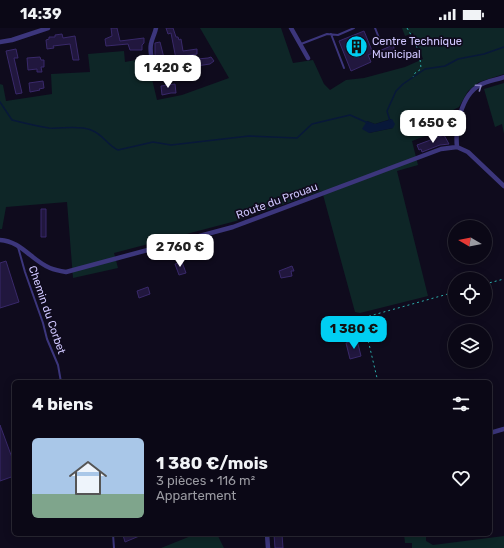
<!DOCTYPE html>
<html lang="fr">
<meta charset="utf-8">
<style>
:root{--surface:#0b0816;--page:#14111f;--text:#f1f3f6;--muted:#9a9aa1;--line:#2b2935;--accent:#00cef2}
body{margin:0;font-family:Rubik,sans-serif;background:var(--page);color:var(--text);height:100vh;display:flex;flex-direction:column;font-size:15px;white-space:nowrap}
*{box-sizing:border-box;margin:0}
p{font-size:13px;color:var(--muted)}
.icon{flex:none;width:22px;height:22px;fill:none;stroke:currentColor;stroke-width:2;stroke-linecap:round;stroke-linejoin:round}
.map{position:relative;flex:1;overflow:hidden}
.panel{position:absolute;left:12px;top:352px;width:480px;height:156px;display:flex;flex-direction:column;background:var(--surface);border-radius:6px;box-shadow:0 2px 10px #0003,0 0 0 1px var(--line)}
.panel>*{flex:none}
.needle{width:26px;rotate:280deg}
.tools{position:absolute;left:448px;top:192px;display:grid;gap:8px}
.tools a{display:grid;place-items:center;width:44px;height:44px;border-radius:50%;background:var(--surface);box-shadow:0 2px 10px #0003,0 0 0 1px var(--line);font-size:20px}
.price{position:absolute;translate:-50% -34px;padding:0 9px;border-radius:8px;background:#fff;color:#222;font-size:13px;line-height:26px;filter:drop-shadow(0 1px 2px #0008)}
.price::after{content:'';position:absolute;left:50%;top:24px;width:12px;height:9px;margin-left:-6px;background:inherit;clip-path:polygon(0 0,100% 0,50% 100%)}
.price.current{background:var(--accent);color:#111}
ul{padding:0;list-style:none}
li{display:flex;align-items:center;gap:12px;height:100px;padding:0 20px}
li+li{border-top:1px solid var(--line)}
li span{display:grid;place-items:center;flex:none;width:112px;height:80px;border-radius:6px;color:#555}
li>.icon{margin-inline-start:auto}
span .icon{width:48px;height:48px;fill:#fffc;stroke-width:1}
li b{font-size:17px}
h2{display:flex;justify-content:space-between;align-items:center;height:48px;padding:0 20px;font-size:17px}
.status{display:flex;justify-content:space-between;align-items:center;height:28px;padding:0 20px;background:var(--surface);direction:ltr}
.status svg{height:11px;fill:currentColor}
.map>svg:first-child{display:block}
.green{fill:#0e2627;fill-rule:evenodd}
.water{fill:#081839}
.lines{fill:none;stroke-linecap:round;stroke-linejoin:round}
.stream{stroke:#081839;stroke-width:1.5}
.building{fill:#21173e;stroke:#39296a}
.path{stroke:#2caeac;stroke-width:1;stroke-dasharray:2 3;stroke-linecap:butt}
.service{stroke:#3c367c;stroke-width:2}
.minor{stroke:#3c367c;stroke-width:4.5}
.oneway{stroke:#867ebe}
.labels{text-anchor:middle;dominant-baseline:central;stroke-width:3.5;stroke-linejoin:round;paint-order:stroke}
.poi-label{font-size:11px;fill:#d0c7ff;stroke:#0f0b1d;text-anchor:start}
.street-label{font-size:11px;fill:#d0c7ff;stroke:#0f0b1d}
</style>
<div class="status"><b>14:39</b><svg viewBox="0 0 49 12"><path d="M0 12V9h3v3zM5 12V6h3v6zM10 12V3h3v9zM15 12V0h3v12zM26 1h20v11H26zM47 4h2v5h-2z"/></svg></div>
<div class="map">
<svg width="504" height="520" viewBox="0 0 504 520">
<rect width="100%" height="100%" fill="#0f0b1d"/>
<!-- green -->
<path class="green" d="M200 0H281L293 35 313 32 324 56 330 62 346 52 364 50 405 39 423 31 413 5 405 8 402 0H504V46L479 54 468 63 459 79 445 86 449 99 412 113 418 137 397 143 428 268 360 285 355 284 322 163 236 193 114 225 118 240 73 250 67 174 6 179 2 201H0V56L3 57 6 73 52 66 51 46 90 44 88 26 124 23 125 34 147 30 157 72 182 67 229 50ZM391 91 393 100 369 105 367 93 375 96Z
M504 55V106L502 96 495 99 484 61Z
M196 506H217L224 520H161Z
M404 506H426V513L433 517 504 508V520H412V515H405Z"/>
<!-- water -->
<path class="water" d="M392 91 395 96 393 100 369 105 362 101 367 93 375 96Z"/>
<g class="lines">
<!-- stream -->
<path class="stream" d="M0 74 12 92C24 95 36 98 49 100 62 101 78 97 91 102 103 106 107 117 118 122L153 114 171 117 249 108 297 110 312 96 350 87 368 95
M390 93 387 83 396 63 403 56 425 41 445 38 458 31 484 26 504 19"/>
</g>
<!-- building -->
<path class="building" d="M111 0H117L120 13 144 10V15L142 17V22H130L128 16 106 18 105 11 112 8Z
M166 0H173L176 9H178L179 12 181 11 183 23 197 21V26L182 28 186 42 179 44 178 38 160 44 158 43 155 26V15L160 14 165 34 176 31 171 5 168 6Z
M364 3 373 25 368 27 371 34 351 43 339 13Z
M62 6 63 10 75 8 79 32H73L70 16 53 18 54 20 47 21 46 12 49 11V9H55V7Z
M393 17 395 23 380 30 377 24Z
M16 21 18 30H14L22 65 16 66 6 23Z
M40 29 41 32H44V39H41L42 44H37V41L28 42 27 30Z
M211 29 214 33 210 36 197 38V31L208 30Z
M43 53 44 60 39 61 40 62 30 64 29 55Z
M175 56 176 65H171L162 67 161 58Z
M444 107 449 116 440 117 422 124 421 121 419 122 417 117Z
M41 181H46V209H41Z
M6 233 19 274 0 280V235Z
M182 234 186 245 179 247 175 236Z
M292 238 294 243H291L292 248 281 250 279 243Z
M148 259 150 266 139 270 137 263Z
M357 312 361 328 350 331 346 315Z
M0 397 14 435V448L0 453Z
M126 506H144L125 514 123 507Z
M274 506H282L283 520H275Z"/>
<g class="lines">
<!-- path -->
<path class="path" d="M407 0C416 15 420 24 421 41L415 45 413 49
M485 256 504 251
M378 354 364 295 366 289 455 264"/>
<!-- service -->
<path class="service" d="M375 0 381 15
M331 6 344 40
M301 16 327 6 338 7 354 0
M18 219 25 244 43 295 47 311 58 337 61 354
M113 506 114 520"/>
<!-- minor -->
<path class="minor" d="M156 0C155 6 152 10 151 16 149 25 153 36 155 45L159 48 170 47
M291 0 308 30
M0 14 12 12 48 0
M457 119C455 100 461 67 480 57 487 53 496 52 504 49
M0 212C21 213 32 233 50 240 55 242 60 243 66 244L233 199 441 121 457 119 468 124 504 158
M490 405 504 401
M267 506 268 520"/>
</g>
<!-- one-way arrows -->
<defs><path id="oneway-chevron" d="M-2-3.5L2.5 0L-2 3.5" fill="none" stroke-width="1.6" stroke-linecap="round" stroke-linejoin="round"/></defs>
<use class="oneway" href="#oneway-chevron" transform="translate(479 59) rotate(-35)"/>
<!-- icons -->
<defs>
<symbol id="building-disc" viewBox="-11 -11 22 22"><circle r="9.5" fill="#00cef2" stroke="#0f0b1d"/><path d="M-4-6H4V6H1V3H-1V6H-4ZM-2.5-4.3h1.7v1.8h-1.7ZM.8-4.3h1.7v1.8H.8ZM-2.5-1h1.7V.8h-1.7ZM.8-1h1.7V.8H.8Z" fill="#111"/></symbol>
</defs>
<g fill-rule="evenodd">
<use href="#building-disc" x="344" y="6" width="25" height="25"/>
</g>
<g class="labels">
<!-- poi labels -->
<g class="poi-label">
<text x="372" y="13">Centre Technique<tspan x="372" dy="13">Municipal</tspan></text>
</g>
<!-- street labels -->
<g class="street-label">
<text transform="translate(277 173) rotate(-20)">Route du Prouau</text>
<text transform="translate(47 282) rotate(71)">Chemin du Corbet</text>
</g>
</g>
</svg>
<div class="tools">
<a><svg class="needle" viewBox="-14 -14 28 28"><path d="M0-13l5 13h-10z" fill="#e53935"/><path d="M0 13l5-13h-10z" fill="#9a9aa1"/></svg></a>
<a><svg class="icon" aria-label="locate" viewBox="0 0 24 24"><circle cx="12" cy="12" r="6"/><path d="M12 2v4M12 18v4M2 12h4M18 12h4"/></svg></a>
<a><svg class="icon" aria-label="layers" viewBox="0 0 24 24"><path d="M12 4l9 5-9 5-9-5zM3 14l9 5 9-5"/></svg></a>
</div>
<b class="price" style="left:168px;top:61px">1 420 €</b>
<b class="price" style="left:433px;top:116px">1 650 €</b>
<b class="price" style="left:180px;top:240px">2 760 €</b>
<b class="price current" style="left:354px;top:322px">1 380 €</b>
<section class="panel">
<h2>4 biens<svg class="icon" aria-label="filters" viewBox="0 0 24 24"><path d="M4 7h16M4 17h16"/><circle cx="9" cy="7" r="2"/><circle cx="15" cy="17" r="2"/></svg></h2>
<ul>
<li><span style="background:linear-gradient(#a9c7e8 70%,#7fa58c 0)"><svg class="icon" aria-label="home" viewBox="0 0 24 24"><path d="M3 11l9-7 9 7M6 9v11h12V9"/></svg></span><div><b>1 380 €/mois</b><p>3 pièces · 116 m²</p><p>Appartement</p></div><svg class="icon" aria-label="heart" viewBox="0 0 24 24"><path d="M12 20l-8-8c-3-5 5-10 8-4 3-6 11-1 8 4z"/></svg></li>
</ul>
</section>
</div>
